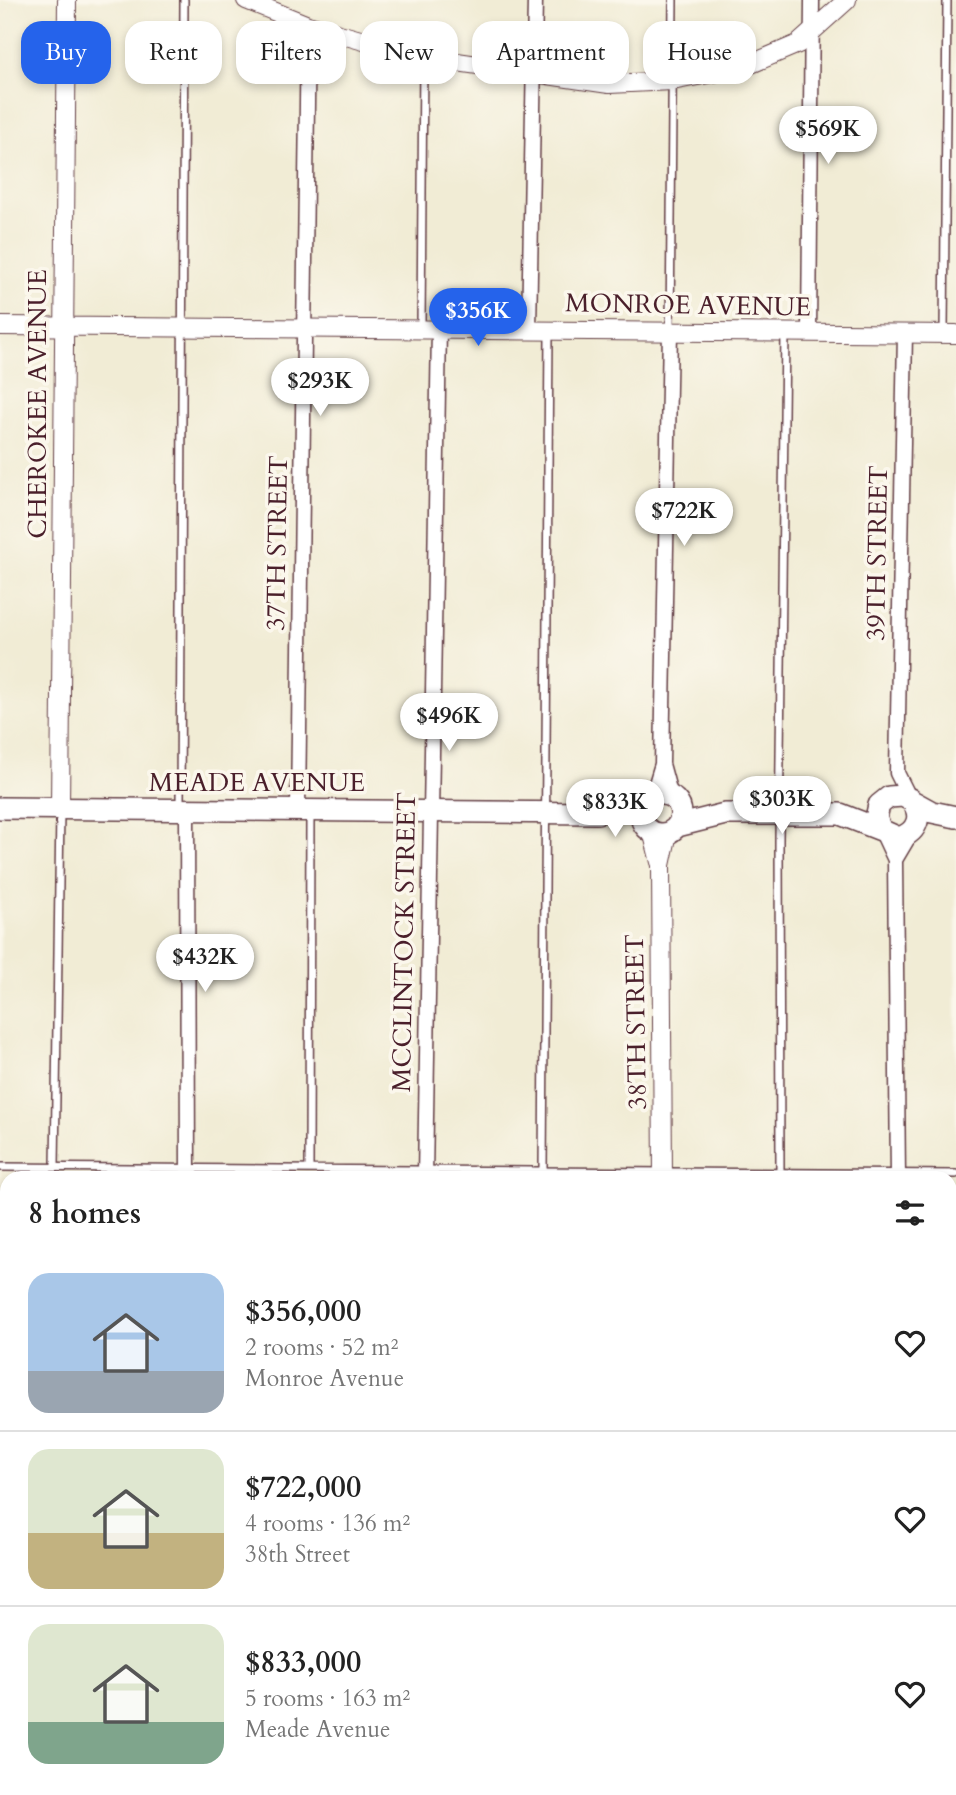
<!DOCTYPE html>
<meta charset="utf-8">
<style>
:root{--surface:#fff;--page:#f6f6f6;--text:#222;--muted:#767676;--line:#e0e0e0;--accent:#2563eb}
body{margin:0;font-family:Cardo,serif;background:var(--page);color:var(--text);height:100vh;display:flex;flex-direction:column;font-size:26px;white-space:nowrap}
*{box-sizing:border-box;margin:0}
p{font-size:23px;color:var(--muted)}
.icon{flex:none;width:38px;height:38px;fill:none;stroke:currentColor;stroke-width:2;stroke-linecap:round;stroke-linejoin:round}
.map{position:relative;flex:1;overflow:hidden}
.panel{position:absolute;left:0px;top:1171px;width:957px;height:625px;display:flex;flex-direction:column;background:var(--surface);border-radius:21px 21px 0 0;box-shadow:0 4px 10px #0003}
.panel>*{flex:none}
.hud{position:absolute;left:21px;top:21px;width:915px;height:63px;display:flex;gap:14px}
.price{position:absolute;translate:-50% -60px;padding:0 16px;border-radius:24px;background:#fff;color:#222;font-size:23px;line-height:46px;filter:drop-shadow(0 2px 4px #0008)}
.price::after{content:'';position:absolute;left:50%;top:42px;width:21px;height:16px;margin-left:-10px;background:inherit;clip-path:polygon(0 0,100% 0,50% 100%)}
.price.active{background:var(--accent);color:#fff}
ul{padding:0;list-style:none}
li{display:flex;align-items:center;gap:21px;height:175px;padding:0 28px}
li+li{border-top:2px solid var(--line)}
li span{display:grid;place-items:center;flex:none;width:196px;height:140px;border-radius:21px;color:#555}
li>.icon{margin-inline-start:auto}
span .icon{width:84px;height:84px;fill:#fffc;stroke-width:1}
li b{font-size:30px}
h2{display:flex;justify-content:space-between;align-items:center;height:84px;padding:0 28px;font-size:30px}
.tag{padding:0 24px;border-radius:21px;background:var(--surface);box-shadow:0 4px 10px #0003;font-size:24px;line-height:63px}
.tag.active{background:var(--accent);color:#fff}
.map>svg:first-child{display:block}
.built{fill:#edd0e8}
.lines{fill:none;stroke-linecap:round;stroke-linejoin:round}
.service-casing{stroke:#633e44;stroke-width:10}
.minor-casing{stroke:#633e44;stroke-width:17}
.tertiary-casing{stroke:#633e44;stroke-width:20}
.secondary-casing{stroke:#633e44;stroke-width:24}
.primary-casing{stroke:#633e44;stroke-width:25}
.service{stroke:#fff;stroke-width:7}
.minor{stroke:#fff;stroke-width:14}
.tertiary{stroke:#fff;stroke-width:18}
.secondary{stroke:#fff;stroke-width:21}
.primary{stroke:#fff;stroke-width:23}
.labels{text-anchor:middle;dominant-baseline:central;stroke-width:7;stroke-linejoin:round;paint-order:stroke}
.street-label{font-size:26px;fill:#4a1f2b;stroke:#fbf7ec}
</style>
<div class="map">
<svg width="956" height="1795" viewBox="0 0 956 1795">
<rect width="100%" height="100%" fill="#fbf7ec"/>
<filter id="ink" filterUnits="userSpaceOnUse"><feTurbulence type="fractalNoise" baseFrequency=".0143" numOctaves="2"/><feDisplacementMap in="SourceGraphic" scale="14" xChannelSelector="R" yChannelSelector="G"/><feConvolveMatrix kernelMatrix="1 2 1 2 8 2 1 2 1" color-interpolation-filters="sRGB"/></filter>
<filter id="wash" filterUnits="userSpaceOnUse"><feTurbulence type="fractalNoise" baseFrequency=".00686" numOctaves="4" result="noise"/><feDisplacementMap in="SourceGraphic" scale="28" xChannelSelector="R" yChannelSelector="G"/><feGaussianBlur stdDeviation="1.57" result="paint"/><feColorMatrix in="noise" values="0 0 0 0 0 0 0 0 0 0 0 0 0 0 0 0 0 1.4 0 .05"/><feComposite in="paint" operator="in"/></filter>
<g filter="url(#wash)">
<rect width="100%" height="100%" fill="#f1ecd5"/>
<!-- built -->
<path class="built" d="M197 1789 889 1788V1795H197Z"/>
</g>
<g filter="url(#ink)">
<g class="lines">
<defs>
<path id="service" d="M421 328 423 58
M670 331 673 0
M944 333 947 0
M180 809 184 0
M0 1167 956 1174
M55 1167 60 811
M309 1169 310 813
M543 1171 549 332
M780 1173 779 841 785 333
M950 1391H956
M950 1609H956
M950 1646H956
M950 1785H956
M57 1788V1795"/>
<path id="minor" d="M529 329 535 0
M670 331 662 764 671 797
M809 332 812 0
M905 333 897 773 910 799
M652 797 662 764
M187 809 188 1178
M298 809 308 25
M881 830 895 860 911 833
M895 860 898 1178
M425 1178 439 328
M182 1795V1788
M904 1795V1788"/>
<path id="tertiary" d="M246 0 308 25 416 56 609 84 672 81 744 67 798 44 847 0
M0 326 956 334
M60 809 67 0
M652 831 660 862
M663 1178 661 865 668 833"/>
<path id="secondary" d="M641 814a20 20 0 1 1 40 0a20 20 0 1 1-40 0Z
M910 799C924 814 918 832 899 838L881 830 876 818 879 805 889 797 903 796 932 812 956 817
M0 808 597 813 646 800
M677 826 725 814H840L881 830"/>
<path id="primary" d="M0 1302H7
M950 1310H956
M0 1338 7 1339
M950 1348H956"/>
</defs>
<!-- service casing -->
<use href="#service" class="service-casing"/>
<!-- minor casing -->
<use href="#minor" class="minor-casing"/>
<!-- tertiary casing -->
<use href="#tertiary" class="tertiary-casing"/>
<!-- secondary casing -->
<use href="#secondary" class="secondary-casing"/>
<!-- primary casing -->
<use href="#primary" class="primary-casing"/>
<!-- service -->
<use href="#service" class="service"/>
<!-- minor -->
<use href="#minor" class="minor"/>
<!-- tertiary -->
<use href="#tertiary" class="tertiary"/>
<!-- secondary -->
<use href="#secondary" class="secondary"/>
<!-- primary -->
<use href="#primary" class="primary"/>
</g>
</g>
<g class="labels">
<!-- street labels -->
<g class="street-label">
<text transform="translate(688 305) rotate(1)">MONROE AVENUE</text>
<text transform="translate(37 404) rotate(-90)">CHEROKEE AVENUE</text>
<text transform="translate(277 543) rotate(-89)">37TH STREET</text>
<text transform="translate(877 553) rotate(-89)">39TH STREET</text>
<text x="257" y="782">MEADE AVENUE</text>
<text transform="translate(404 942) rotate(-89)">MCCLINTOCK STREET</text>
<text transform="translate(636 1022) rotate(-91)">38TH STREET</text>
</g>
</g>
</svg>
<b class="price" style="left:828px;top:166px">$569K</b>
<b class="price active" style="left:478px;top:348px">$356K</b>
<b class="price" style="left:320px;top:418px">$293K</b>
<b class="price" style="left:684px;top:548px">$722K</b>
<b class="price" style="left:449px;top:753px">$496K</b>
<b class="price" style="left:782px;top:836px">$303K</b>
<b class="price" style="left:615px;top:839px">$833K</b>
<b class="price" style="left:205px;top:994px">$432K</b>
<div class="hud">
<a class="tag active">Buy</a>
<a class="tag">Rent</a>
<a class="tag">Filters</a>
<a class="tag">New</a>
<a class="tag">Apartment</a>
<a class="tag">House</a>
</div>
<section class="panel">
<h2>8 homes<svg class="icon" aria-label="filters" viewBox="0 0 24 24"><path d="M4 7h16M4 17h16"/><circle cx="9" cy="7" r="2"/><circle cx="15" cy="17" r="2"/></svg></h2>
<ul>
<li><span style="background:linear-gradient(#a9c7e8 70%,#9aa5b1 0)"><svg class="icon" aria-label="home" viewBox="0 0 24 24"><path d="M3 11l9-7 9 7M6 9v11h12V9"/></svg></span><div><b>$356,000</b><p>2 rooms · 52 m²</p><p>Monroe Avenue</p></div><svg class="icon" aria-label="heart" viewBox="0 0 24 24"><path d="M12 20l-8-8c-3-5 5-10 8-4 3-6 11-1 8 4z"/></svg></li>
<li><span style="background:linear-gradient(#dfe7d0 60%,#c2b280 0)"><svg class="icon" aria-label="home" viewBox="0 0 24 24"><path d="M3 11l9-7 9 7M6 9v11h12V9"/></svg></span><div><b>$722,000</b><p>4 rooms · 136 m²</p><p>38th Street</p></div><svg class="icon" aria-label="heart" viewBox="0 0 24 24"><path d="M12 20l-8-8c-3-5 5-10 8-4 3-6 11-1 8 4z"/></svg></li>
<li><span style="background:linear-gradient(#dfe7d0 70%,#7fa58c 0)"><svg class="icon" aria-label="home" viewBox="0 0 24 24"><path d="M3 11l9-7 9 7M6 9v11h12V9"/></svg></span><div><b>$833,000</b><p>5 rooms · 163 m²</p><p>Meade Avenue</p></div><svg class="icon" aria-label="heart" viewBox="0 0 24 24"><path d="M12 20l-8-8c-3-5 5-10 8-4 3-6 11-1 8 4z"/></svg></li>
</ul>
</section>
</div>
